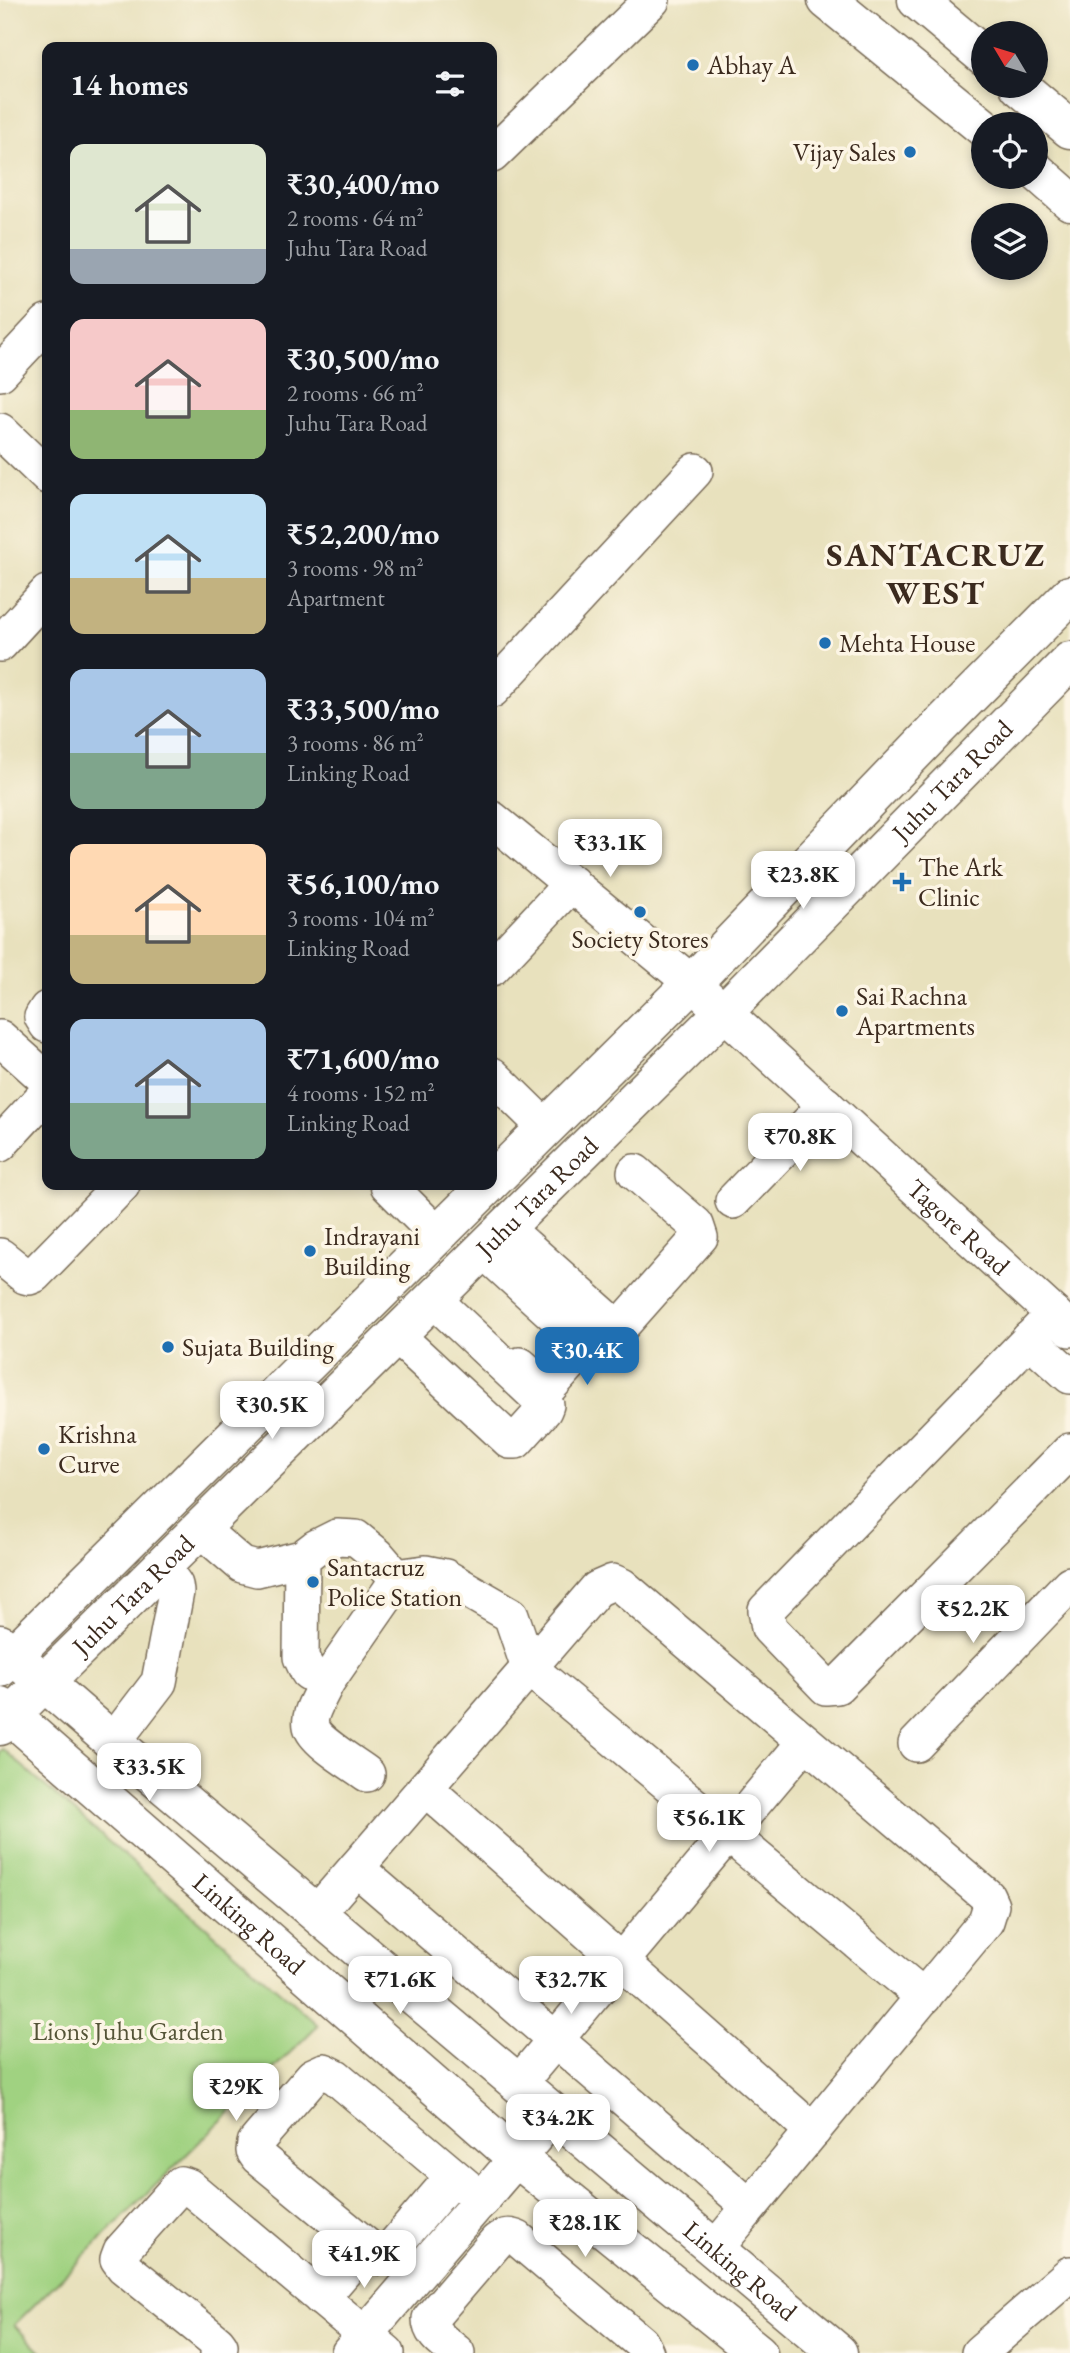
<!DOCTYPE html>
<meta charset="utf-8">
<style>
:root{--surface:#171b24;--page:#242831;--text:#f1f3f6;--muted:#9ea1a6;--accent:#1f6fb2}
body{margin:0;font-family:"EB Garamond",serif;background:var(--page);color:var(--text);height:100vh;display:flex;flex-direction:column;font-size:26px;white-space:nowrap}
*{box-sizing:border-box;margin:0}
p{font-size:23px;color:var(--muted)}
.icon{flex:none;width:38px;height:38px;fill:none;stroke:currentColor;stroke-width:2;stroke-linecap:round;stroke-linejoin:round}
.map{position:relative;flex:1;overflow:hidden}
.side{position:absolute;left:42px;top:42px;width:455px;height:1148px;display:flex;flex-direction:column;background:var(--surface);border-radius:14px;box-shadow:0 4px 10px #0003}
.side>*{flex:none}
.needle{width:46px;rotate:308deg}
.controls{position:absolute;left:971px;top:21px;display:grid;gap:14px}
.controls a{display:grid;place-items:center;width:77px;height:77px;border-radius:50%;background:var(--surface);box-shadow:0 4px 10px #0003;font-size:35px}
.price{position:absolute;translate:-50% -60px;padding:0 16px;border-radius:14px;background:#fff;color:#222;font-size:23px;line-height:46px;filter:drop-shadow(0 2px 4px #0008)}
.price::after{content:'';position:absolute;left:50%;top:42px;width:21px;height:16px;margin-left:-10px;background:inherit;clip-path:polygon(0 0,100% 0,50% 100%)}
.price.current{background:var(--accent);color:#fff}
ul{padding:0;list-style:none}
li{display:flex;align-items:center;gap:21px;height:175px;padding:0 28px}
li span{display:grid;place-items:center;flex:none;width:196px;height:140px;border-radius:14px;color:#555}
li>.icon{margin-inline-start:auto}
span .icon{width:84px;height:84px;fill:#fffc;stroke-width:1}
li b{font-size:30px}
h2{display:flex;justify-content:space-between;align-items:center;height:84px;padding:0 28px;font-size:30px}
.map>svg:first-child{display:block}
.green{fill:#a0d281;stroke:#6e7e50;stroke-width:2}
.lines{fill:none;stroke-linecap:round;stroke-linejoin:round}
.minor-casing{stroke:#786a56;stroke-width:38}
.major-casing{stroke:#786a56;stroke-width:41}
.minor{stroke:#fff;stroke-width:35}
.major{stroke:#fff;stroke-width:38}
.poi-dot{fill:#1f6fb2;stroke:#fcf5e5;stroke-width:2.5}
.labels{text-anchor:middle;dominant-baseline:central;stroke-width:7;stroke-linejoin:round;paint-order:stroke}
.poi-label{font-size:26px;fill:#3b2a1e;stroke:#fcf5e5;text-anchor:start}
.street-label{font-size:26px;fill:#3b2a1e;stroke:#fcf5e5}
.park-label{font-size:26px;fill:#545437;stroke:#fcf5e5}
.district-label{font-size:33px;font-weight:bold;letter-spacing:2px;fill:#3b2a1e;stroke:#fcf5e5}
</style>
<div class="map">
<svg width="1070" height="2353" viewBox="0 0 1070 2353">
<rect width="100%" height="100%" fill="#fcf5e5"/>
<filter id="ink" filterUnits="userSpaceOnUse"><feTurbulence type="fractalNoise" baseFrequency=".0143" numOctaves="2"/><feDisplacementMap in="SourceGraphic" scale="14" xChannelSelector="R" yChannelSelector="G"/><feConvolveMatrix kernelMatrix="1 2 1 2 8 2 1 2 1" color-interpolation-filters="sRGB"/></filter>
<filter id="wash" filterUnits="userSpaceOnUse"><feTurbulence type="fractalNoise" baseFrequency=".00686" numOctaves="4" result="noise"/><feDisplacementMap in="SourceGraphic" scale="28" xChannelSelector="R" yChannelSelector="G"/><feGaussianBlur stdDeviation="1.57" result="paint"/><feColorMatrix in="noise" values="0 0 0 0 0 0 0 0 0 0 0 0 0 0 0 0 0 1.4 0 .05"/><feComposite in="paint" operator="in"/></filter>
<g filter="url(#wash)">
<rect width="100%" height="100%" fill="#e8e1bd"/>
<!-- green -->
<path class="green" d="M3 1749 318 2025 14 2325 42 2353H0V1752Z"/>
</g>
<g filter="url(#ink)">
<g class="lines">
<defs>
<g id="minor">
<path d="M492 155 652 0"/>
<path d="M0 373 47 323"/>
<path d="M0 431 47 476"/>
<path d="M0 644 47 593"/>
<path d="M492 690 695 471"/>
<path id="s1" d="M492 819 692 983 1070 1329"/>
<path d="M492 968 572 883"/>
<path d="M47 1009 42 1017 47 1025"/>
<path d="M0 1038 47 1080"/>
<path d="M492 1075 546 1128"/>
<path d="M0 1144 47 1093"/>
<path d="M388 1185 438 1235"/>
<path d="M733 1201 826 1105"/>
<path d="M505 1228 613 1324 622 1325 700 1237 696 1225 635 1172"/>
<path d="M483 1250 584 1342 583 1349 549 1387 544 1386 520 1365"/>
<path d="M0 1256 25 1276 29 1277 34 1275 122 1185"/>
<path d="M1054 1314 766 1610 769 1628 826 1687 837 1686 1070 1451"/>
<path d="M396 1335 510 1441H516L544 1410 546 1405 433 1299"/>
<path d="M1029 1339 1070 1376"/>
<path d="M200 1529 242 1565 257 1569 302 1558 315 1548 337 1537 356 1538 377 1555 396 1577 392 1588 326 1683 308 1672 301 1657 302 1558"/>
<path d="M396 1577 425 1573 445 1577 511 1615 529 1668 924 1997"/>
<path d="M326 1683C322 1694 308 1713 311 1726 314 1741 354 1764 367 1774"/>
<path d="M113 1742 159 1682 176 1592 175 1585 162 1567"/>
<path d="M916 1744 1070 1584"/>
<path d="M425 1788 813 2131"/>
<path d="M356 1868 749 2206"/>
<path d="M317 1913 597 1589 613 1582 622 1586 987 1896 991 1905 986 1921 715 2249"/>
<path d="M519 2083 805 1742"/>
<path d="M453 2177 386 2255 380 2257 258 2157 254 2151 255 2143 260 2137 313 2076 324 2071 336 2077 482 2200"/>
<path d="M321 2298 365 2247"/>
<path d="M218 2353 220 2346 217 2342 124 2267 118 2259 121 2251 181 2184 188 2186 387 2353"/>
<path d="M349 2353 555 2114"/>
<path d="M457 2353C446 2343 430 2335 430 2319L497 2241C505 2235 510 2235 518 2239L641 2343 646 2353"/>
<path d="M979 2353 1070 2274"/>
</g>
<g id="major">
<path d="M827 0 984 128"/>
<path d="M917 0 984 56"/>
<path d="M1019 86 1070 129"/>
<path d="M1036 171 1070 201"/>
<path d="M492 1181 692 983 935 731 1070 595"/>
<path id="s2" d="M0 1644 113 1742 838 2353"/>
<path d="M0 1668 488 1185"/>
<path id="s3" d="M0 1706 518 2159 758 2353"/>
<path id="s4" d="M0 1726 724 1012 1070 661"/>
</g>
</defs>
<!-- minor casing -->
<use href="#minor" class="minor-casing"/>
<!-- major casing -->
<use href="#major" class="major-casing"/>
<!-- minor -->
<use href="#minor" class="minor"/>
<!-- major -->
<use href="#major" class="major"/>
</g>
</g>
<!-- markers -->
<g class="poi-dot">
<circle cx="693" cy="65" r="7"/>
<circle cx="910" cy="152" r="7"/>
<circle cx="825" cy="643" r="7"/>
<path d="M898.5 871.5h7v7h7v7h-7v7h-7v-7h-7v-7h7z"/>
<circle cx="640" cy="912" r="7"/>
<circle cx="842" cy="1011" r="7"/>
<circle cx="310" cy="1251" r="7"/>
<circle cx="168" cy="1347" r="7"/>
<circle cx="44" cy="1449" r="7"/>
<circle cx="313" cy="1582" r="7"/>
</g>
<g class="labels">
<!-- poi labels -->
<g class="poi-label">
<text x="707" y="65">Abhay A</text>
<text x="896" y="152" text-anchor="end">Vijay Sales</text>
<text x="839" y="643">Mehta House</text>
<text x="918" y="867">The Ark<tspan x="918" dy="30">Clinic</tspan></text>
<text x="640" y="939" text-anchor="middle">Society Stores</text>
<text x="856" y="996">Sai Rachna<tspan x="856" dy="30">Apartments</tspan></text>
<text x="324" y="1236">Indrayani<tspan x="324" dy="30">Building</tspan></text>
<text x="182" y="1347">Sujata Building</text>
<text x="58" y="1434">Krishna<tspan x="58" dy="30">Curve</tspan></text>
<text x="327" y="1567">Santacruz<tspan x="327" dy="30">Police Station</tspan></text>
</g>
<!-- street labels -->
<g class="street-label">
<text stroke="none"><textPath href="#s4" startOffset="1342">Juhu Tara Road</textPath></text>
<text stroke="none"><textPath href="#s4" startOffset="754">Juhu Tara Road</textPath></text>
<text stroke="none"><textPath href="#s1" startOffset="620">Tagore Road</textPath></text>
<text stroke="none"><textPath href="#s4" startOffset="187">Juhu Tara Road</textPath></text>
<text stroke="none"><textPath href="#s3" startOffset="331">Linking Road</textPath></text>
<text stroke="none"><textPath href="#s2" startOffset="970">Linking Road</textPath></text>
</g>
<!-- park labels -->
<g class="park-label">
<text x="128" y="2031">Lions Juhu Garden</text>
</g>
<!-- district labels -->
<g class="district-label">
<text x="936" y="554">SANTACRUZ<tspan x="936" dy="38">WEST</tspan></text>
</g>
</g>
</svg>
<div class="controls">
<a><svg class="needle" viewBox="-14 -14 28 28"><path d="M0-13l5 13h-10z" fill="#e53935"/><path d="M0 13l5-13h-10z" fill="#9ea1a6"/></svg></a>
<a><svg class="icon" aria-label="locate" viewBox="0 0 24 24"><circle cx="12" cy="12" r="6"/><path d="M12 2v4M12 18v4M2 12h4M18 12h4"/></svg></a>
<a><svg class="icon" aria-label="layers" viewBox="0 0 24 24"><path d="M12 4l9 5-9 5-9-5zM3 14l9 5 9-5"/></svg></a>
</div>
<b class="price" style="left:610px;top:879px">₹33.1K</b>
<b class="price" style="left:803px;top:911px">₹23.8K</b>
<b class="price" style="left:800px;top:1173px">₹70.8K</b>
<b class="price current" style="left:587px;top:1387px">₹30.4K</b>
<b class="price" style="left:272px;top:1441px">₹30.5K</b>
<b class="price" style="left:973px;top:1645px">₹52.2K</b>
<b class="price" style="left:149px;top:1803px">₹33.5K</b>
<b class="price" style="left:709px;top:1854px">₹56.1K</b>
<b class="price" style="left:400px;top:2016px">₹71.6K</b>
<b class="price" style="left:571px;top:2016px">₹32.7K</b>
<b class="price" style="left:236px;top:2123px">₹29K</b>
<b class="price" style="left:558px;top:2154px">₹34.2K</b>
<b class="price" style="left:585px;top:2259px">₹28.1K</b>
<b class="price" style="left:364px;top:2290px">₹41.9K</b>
<section class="side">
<h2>14 homes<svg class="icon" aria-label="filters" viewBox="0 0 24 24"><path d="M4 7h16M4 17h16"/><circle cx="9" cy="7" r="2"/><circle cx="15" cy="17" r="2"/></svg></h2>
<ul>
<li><span style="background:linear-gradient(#dfe7d0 75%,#9aa5b1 0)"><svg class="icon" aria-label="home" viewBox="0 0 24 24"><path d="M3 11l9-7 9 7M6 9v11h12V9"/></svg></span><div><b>₹30,400/mo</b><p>2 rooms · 64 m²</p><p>Juhu Tara Road</p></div></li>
<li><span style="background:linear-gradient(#f6c9c9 65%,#8fb573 0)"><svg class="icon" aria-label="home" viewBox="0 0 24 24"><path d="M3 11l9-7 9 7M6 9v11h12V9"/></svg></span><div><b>₹30,500/mo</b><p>2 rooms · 66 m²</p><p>Juhu Tara Road</p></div></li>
<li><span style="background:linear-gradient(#bfe0f5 60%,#c2b280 0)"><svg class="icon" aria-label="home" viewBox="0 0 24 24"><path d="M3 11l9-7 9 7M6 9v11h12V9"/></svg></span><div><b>₹52,200/mo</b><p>3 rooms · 98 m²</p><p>Apartment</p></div></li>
<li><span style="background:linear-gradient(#a9c7e8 60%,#7fa58c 0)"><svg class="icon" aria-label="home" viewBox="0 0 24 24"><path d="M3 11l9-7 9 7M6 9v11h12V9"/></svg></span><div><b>₹33,500/mo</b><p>3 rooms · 86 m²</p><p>Linking Road</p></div></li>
<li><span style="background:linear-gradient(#ffd9b3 65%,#c2b280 0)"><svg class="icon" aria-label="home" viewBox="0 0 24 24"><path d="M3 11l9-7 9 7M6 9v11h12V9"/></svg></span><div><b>₹56,100/mo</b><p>3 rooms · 104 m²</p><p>Linking Road</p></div></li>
<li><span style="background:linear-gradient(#a9c7e8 60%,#7fa58c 0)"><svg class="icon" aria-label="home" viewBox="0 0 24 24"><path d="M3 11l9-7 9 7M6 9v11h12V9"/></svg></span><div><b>₹71,600/mo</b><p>4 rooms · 152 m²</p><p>Linking Road</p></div></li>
</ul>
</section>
</div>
